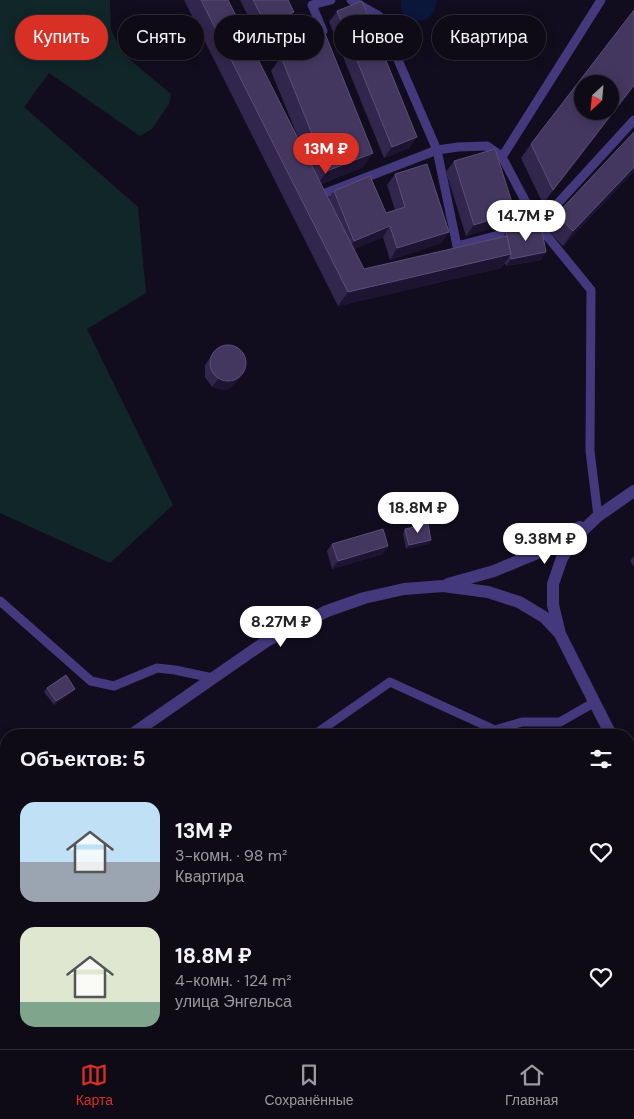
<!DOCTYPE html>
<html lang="ru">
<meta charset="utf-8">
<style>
:root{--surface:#0e0a16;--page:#1c1823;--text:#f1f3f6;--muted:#9b9aa1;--line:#2e2b35;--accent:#d93025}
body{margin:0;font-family:"DM Sans",sans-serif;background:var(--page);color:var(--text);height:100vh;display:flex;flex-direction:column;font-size:19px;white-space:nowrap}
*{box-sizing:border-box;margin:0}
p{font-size:16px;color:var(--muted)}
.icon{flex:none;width:28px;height:28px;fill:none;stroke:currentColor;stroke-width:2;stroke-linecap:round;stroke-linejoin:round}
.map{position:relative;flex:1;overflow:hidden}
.drawer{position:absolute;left:0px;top:729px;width:635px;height:321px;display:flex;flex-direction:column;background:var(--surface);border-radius:20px 20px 0 0;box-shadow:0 2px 12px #0003,0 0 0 1px var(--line)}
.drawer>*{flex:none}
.hud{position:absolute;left:15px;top:15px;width:605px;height:45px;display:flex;gap:10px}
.needle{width:32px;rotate:206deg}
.controls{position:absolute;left:574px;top:75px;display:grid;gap:10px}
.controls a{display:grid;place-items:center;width:45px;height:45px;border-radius:50%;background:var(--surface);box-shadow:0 2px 12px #0003,0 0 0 1px var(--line);font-size:25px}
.price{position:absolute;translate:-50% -42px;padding:0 11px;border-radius:18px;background:#fff;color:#222;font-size:16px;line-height:32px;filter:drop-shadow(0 1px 2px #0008)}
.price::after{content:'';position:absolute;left:50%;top:30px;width:15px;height:11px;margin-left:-8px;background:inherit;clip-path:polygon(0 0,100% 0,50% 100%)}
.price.selected{background:var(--accent);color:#fff}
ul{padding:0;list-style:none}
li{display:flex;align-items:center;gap:15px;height:125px;padding:0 20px}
li span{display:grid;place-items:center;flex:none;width:140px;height:100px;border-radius:15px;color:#555}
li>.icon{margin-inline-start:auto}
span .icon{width:60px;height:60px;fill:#fffc;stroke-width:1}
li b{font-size:21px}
h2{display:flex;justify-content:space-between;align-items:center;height:60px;padding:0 20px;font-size:21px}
.pill{padding:0 18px;border-radius:22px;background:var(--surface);box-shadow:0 2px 12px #0003,0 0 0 1px var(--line);font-size:18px;line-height:45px}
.pill.selected{background:var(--accent);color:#fff}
.dock{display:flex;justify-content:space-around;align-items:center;height:70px;border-top:1px solid var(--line);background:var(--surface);font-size:14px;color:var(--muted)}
.dock a{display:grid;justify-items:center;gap:2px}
.dock .selected{color:var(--accent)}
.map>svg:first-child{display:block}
.green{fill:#102628}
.water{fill:#0a163a}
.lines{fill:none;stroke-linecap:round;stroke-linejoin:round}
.service{stroke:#43397c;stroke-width:9}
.minor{stroke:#43397c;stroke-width:12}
.tertiary{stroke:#43397c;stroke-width:12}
.wall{fill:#31264c}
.shaded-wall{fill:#1d1432}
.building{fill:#43375f;stroke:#5a4f78;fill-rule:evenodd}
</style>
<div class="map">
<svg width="634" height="1049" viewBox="0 0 634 1049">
<rect width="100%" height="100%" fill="#120d1e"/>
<!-- green -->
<path class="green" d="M0 0H110L111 30 123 54 171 94 169 104 152 129 140 136 49 73 24 107 138 207 146 293 87 329 173 505 110 563 0 513Z"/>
<!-- water -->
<path class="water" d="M401 0H437C435 29 397 28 401 0Z"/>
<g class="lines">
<!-- service -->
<path class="service" d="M351 0 379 16 437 150 457 246 538 225 634 120
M323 31 312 5 331 0
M318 196 437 150 458 147 487 146 500 155
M598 516 590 451 591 290 538 225 502 157 601 0
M0 601 91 681 114 686 157 668 175 670 213 678
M314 735 390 682 495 730 522 722H560L595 702
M341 1044 344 1049"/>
<!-- minor -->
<path class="minor" d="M192 1044 196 1049"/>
<!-- tertiary -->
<path class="tertiary" d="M448 584 494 571 535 554 580 527
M131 735 268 640 327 611 364 598 404 589 443 586 488 592 519 602 544 617 560 634
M611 735 560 634 553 605V584L562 558 575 538 598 516 634 491
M629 772 634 783
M0 826 6 822"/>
</g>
<!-- wall -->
<path class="wall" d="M184 0H228L302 147 271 71 281 57 286 55 283 46 293 32 363 167 321 184 328 199 334 191 386 213 395 210 387 185 395 174 449 232 441 243 390 260 383 237 354 249 364 269 503 237 506 232 546 252 541 260 506 266 505 263 501 268 338 306Z
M240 0H288L286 23 258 36Z
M337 11 417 137 409 148 384 158 329 22Z
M634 87 543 204 521 158 531 144Z
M634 132V171L563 246 546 229 556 215Z
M454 161 507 224 466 236 446 172Z
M217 348 239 379 230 388 224 390 212 387 205 377V365Z
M405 529 431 540 429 544 406 549 403 533Z
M332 544 383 554 332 569 327 551Z
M634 556V567L630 561Z
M47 688 72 692 54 705 44 692Z
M235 1044H247L239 1049Z"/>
<!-- shaded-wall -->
<path class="shaded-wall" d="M294 12 286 23 258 36 266 25Z
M634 85V87L543 204 553 190Z
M417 137 409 148 384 158 392 147Z
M373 153 363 167 317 185 327 171Z
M634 167V171L563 246 573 231Z
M515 212 507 224 466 236 474 225Z
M390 226 383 237 347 252 354 241Z
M449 232 441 243 390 260 397 248Z
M546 252 541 260 506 266 511 259Z
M511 254 501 268 338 306 348 292Z
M244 372 239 379 230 388 224 390 212 387 218 379Z
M431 540 429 544 406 549 409 545Z
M388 546 383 554 332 569 338 561Z
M75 689 72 692 54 705 56 701Z
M6 987V991L0 995V991Z
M243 1044H247L239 1049Z"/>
<!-- building -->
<path class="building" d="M201 0H228L364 269 507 236 511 254 348 292Z
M253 0H288L294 12 266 25Z
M362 1 417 137 392 147 337 11Z
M634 10V85L553 190 531 144ZM582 84H610V111H582Z
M320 21 373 153 327 171 281 57 300 49 293 32Z
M634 132V167L573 231 556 215Z
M495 149 515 212 474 225 454 161Z
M427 164 449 232 397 248 390 226 354 241 334 191 370 176 386 213 405 207 395 174Z
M541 225 546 252 511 259V254L506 232Z
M210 363a18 18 0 1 1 36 0a18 18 0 1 1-36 0Z
M428 524 431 540 409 545 405 529Z
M383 529 388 546 338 561 332 544Z
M66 675 75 689 56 701 47 688Z
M6 938V987L0 991V942Z
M0 1036 9 1049H0Z
M90 1044H106L109 1049H83Z
M268 1044H299L303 1049H261Z
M387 1044H446L450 1049H380Z"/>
</svg>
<div class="controls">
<a><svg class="needle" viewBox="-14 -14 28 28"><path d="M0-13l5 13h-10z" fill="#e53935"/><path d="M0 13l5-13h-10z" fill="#9b9aa1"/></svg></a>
</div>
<b class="price selected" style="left:326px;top:175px">13M ₽</b>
<b class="price" style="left:526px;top:242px">14.7M ₽</b>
<b class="price" style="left:418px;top:534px">18.8M ₽</b>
<b class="price" style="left:545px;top:565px">9.38M ₽</b>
<b class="price" style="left:281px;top:648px">8.27M ₽</b>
<div class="hud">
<a class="pill selected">Купить</a>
<a class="pill">Снять</a>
<a class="pill">Фильтры</a>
<a class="pill">Новое</a>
<a class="pill">Квартира</a>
</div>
<section class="drawer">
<h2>Объектов: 5<svg class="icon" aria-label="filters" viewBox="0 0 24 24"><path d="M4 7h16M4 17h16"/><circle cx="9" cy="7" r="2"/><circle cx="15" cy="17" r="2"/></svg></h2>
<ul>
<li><span style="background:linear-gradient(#bfe0f5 60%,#9aa5b1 0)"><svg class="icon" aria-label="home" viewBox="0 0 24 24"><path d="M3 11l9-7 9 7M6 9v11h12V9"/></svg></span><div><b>13M ₽</b><p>3-комн. · 98 m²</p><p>Квартира</p></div><svg class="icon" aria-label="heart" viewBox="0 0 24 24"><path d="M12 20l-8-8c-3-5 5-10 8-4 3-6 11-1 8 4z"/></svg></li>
<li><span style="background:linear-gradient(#dfe7d0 75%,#7fa58c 0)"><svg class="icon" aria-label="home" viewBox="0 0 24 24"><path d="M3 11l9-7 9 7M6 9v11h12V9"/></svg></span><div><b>18.8M ₽</b><p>4-комн. · 124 m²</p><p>улица Энгельса</p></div><svg class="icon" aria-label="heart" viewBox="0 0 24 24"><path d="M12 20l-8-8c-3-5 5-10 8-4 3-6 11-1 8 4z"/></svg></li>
</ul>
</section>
</div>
<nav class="dock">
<a class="selected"><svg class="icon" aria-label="map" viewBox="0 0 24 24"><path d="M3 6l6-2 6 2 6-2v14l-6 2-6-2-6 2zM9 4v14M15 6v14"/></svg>Карта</a>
<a><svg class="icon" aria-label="saved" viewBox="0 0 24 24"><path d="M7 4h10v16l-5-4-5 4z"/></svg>Сохранённые</a>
<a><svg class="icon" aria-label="home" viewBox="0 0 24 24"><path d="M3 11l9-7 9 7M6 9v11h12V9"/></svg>Главная</a>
</nav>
